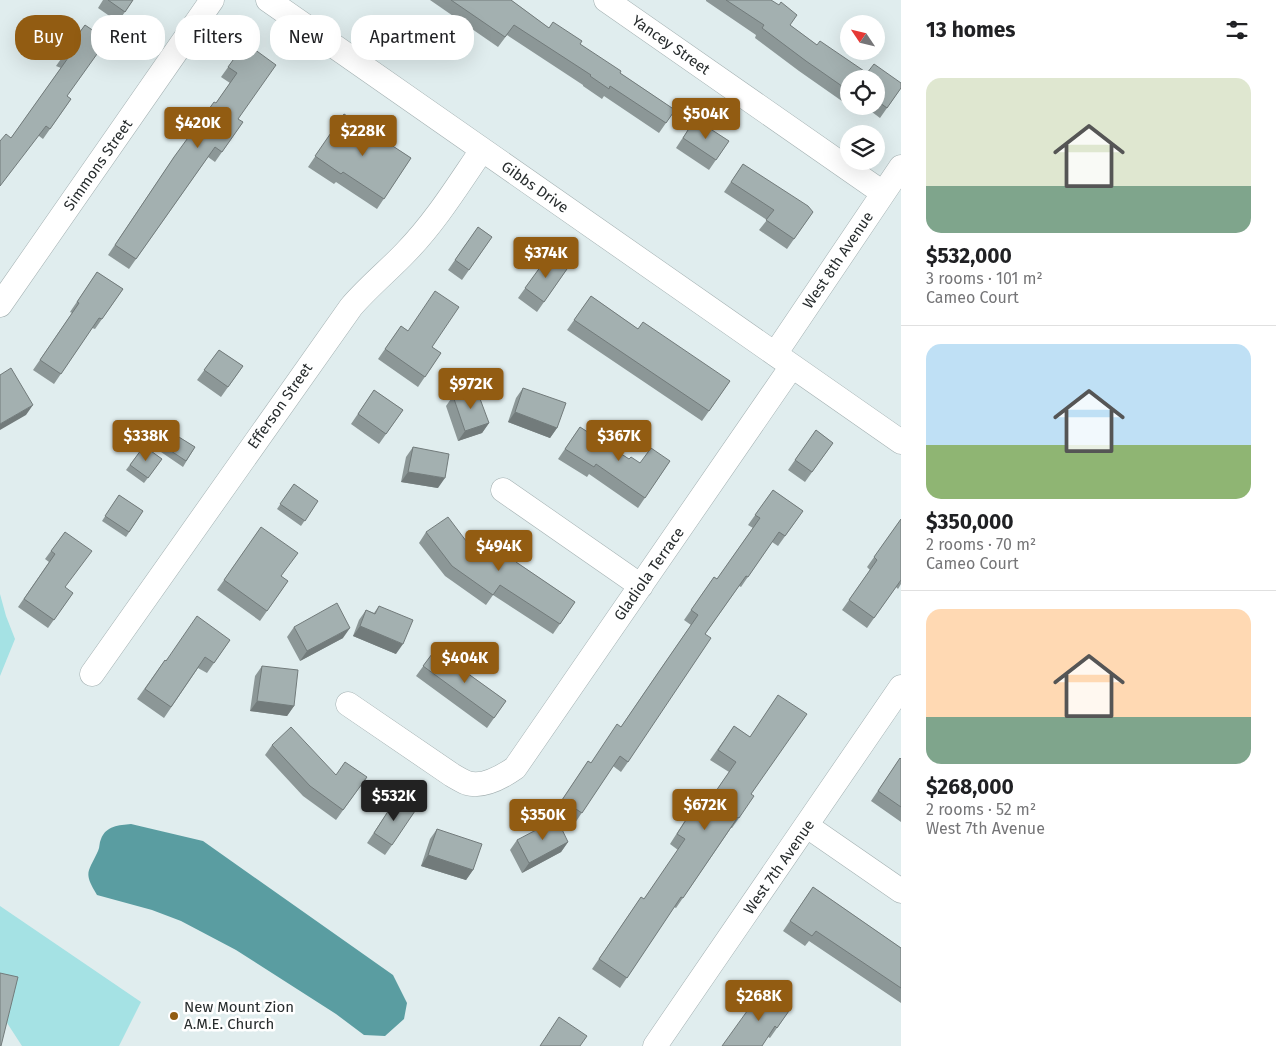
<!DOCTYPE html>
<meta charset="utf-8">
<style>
:root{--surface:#fff;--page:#f6f6f6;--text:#202124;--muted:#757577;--line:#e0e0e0;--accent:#925c12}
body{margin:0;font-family:"Fira Sans",sans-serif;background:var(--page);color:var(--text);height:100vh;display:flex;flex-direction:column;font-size:19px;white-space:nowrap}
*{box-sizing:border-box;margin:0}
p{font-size:16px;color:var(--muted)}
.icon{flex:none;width:28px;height:28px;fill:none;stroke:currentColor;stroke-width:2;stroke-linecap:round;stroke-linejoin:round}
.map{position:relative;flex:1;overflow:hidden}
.side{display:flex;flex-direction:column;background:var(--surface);width:375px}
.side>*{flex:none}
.guide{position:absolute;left:15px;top:15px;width:475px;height:45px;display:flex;gap:10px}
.needle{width:32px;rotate:305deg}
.controls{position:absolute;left:840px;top:15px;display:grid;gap:10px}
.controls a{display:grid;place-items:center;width:45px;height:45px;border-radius:50%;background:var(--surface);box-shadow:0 5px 20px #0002;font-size:25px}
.price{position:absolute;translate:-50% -42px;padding:0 11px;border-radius:5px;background:var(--accent);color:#fff;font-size:16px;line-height:32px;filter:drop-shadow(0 1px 2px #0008)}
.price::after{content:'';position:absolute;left:50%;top:30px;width:15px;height:11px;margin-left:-8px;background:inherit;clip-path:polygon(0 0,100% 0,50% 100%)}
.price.on{background:#222;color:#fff}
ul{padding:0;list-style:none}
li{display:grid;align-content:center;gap:10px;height:265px;padding:0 25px}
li+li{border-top:1px solid var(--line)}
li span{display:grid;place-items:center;height:155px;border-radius:15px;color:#555}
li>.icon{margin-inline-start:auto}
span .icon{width:90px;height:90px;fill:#fffc;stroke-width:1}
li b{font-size:21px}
h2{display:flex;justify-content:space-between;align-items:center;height:60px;padding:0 25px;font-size:21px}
.chip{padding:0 18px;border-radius:20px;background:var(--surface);box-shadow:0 5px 20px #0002;font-size:18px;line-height:45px}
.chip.on{background:var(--accent);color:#fff}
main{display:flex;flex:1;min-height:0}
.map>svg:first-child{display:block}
.green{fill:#a5e2e4}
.water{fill:#5a9da1}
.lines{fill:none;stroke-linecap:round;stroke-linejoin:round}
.minor-casing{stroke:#a4b1b2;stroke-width:25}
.minor{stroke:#fff;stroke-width:24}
.wall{fill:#8c9797}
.shaded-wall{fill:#727b7b}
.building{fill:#a3b0b0;stroke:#727b7b}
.poi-dot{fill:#925c12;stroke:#fff;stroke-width:2}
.labels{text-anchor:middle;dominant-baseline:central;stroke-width:5;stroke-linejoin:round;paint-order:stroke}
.street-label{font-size:15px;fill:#272c2d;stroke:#fff}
.poi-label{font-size:15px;fill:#272c2d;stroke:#fff;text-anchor:start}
</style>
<main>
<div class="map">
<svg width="901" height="1046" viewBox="0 0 901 1046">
<rect width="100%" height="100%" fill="#e0edee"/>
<!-- green -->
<path class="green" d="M0 594 6 616 15 639 0 676Z
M0 906 141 1002 119 1046H22L0 1012Z"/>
<!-- water -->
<path class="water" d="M131 824 203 841 393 975 407 1003 404 1019 385 1036 364 1035 336 1014 236 950 181 921 152 910 97 895C83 872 88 873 98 851 100 847 99 843 101 839 106 826 119 825 131 824Z"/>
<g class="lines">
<defs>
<path id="minor" d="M268 0 901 442
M606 0 883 193
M0 305 212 0
M775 354 901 167
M503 490 641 586
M92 674 351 307C368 287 388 271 406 252 436 221 458 185 482 150
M348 704 452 775C457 778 462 781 467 783 483 788 502 777 515 768L792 366
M807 826 901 891
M655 1046 901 687"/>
</defs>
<!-- minor casing -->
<use href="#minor" class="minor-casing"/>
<!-- minor -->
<use href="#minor" class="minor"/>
</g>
<!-- wall -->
<path class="wall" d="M103 0H133L118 22 98 8Z
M430 0H511L549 28 580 44 620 73 675 110 659 133 604 96 602 99 583 86V85L507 35 498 47Z
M706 0H771L790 25 817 45 867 73 901 88 880 118 864 106H876V79H849V106L799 71 755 38 756 35 706 1Z
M85 25 67 96 71 99 43 139 39 136 11 138 61 68 56 66Z
M241 49 238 119 243 122 215 162 208 157 129 269 108 255 174 157 216 103 230 83 221 77Z
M850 106H864L859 113Z
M344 114 411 158 377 209 336 182 334 184 308 167Z
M695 119 729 141 709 170 676 148Z
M743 164 813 212 787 249 759 230 767 220 724 192Z
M478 227 492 237 462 280 448 270Z
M549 255 567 269 537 312 518 298Z
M97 272 123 289 95 329 92 328 54 384 33 370 72 313 70 312Z
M591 296 638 329 730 381 702 421 567 330Z
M401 326 441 353 418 387 378 359Z
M219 350 243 366 221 397 197 380Z
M523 388 557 428 550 438 508 422 516 398Z
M374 390 403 410 379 444 351 424Z
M453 396 489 423 482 433 458 441 446 406Z
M580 427 629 459 640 463 670 461 638 508 589 474 587 477 558 459Z
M816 430 833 443 805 482 788 470Z
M174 434 195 447 183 467 161 452Z
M144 446 162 459 144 483 126 470Z
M413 447 438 488 401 482 406 457Z
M294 484 318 501 301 526 277 509Z
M773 490 803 511 778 546 772 542 741 587 739 586 705 634 628 762 621 772 613 766 575 823 555 810 588 761 591 763 621 727 653 680 691 625 684 620 714 577 717 579 753 528 748 525Z
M119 495 143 511 126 537 102 521Z
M901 519V584L898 589 896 587 867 628 842 610 870 570 867 567Z
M261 527 281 576 288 581 260 621 217 590Z
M65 532V588L73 593 48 628 18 607 49 562 45 559Z
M426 532 482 562H516L575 602 553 634 493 595 486 605 445 576 419 543Z
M379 606 396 654 353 636 359 620 366 610 374 613Z
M294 627 343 638 300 661 287 637Z
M230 640 207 673 198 668 164 718 137 699 165 660H166Z
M435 650 506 701 487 728 416 676Z
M262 666 294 706 287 716 250 711 255 676Z
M778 695 751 794 739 818 732 828H731L676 908 674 907 620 988 592 969 641 897 644 899 678 850 670 844 684 822 698 817 729 772 710 760 734 726 750 737Z
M272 745 336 775 367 777 336 820 303 796 265 755Z
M900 758 901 759V822L871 801Z
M396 799 392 845 385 855 367 843Z
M437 829 473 870 466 880 421 866 430 839Z
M517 840 568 842 561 852 522 873 510 850Z
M813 887 901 948V1003L809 941 805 946 783 931Z
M763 989 791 1008 770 1038 768 1037Z"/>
<!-- shaded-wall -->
<path class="shaded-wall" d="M33 405 26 415 0 430V424Z
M515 412 557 428 550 438 508 422Z
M489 423 482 433 458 441 465 431Z
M408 472 445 478 438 488 401 482Z
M360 626 403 644 396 654 353 636Z
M350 628 343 638 300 661 307 651Z
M257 701 294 706 287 716 250 711Z
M568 842 561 852 522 873 529 863Z
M428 855 473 870 466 880 421 866Z"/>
<!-- building -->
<path class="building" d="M108 0H133L125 12Z
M451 0H511L549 28 553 22 582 41 580 44 621 71 620 73 675 110 666 123 610 86 609 89 590 76 591 75 514 25 505 37Z
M726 0H771L779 5 781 2 797 15 790 25 817 45 820 41 867 73 874 64 901 83V88L887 108 876 100V79H849V91L806 61 762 28 764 25Z
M85 25 107 40 67 96 71 99 50 129 46 126 0 186V141L6 134 11 138 68 58 63 55Z
M241 49 249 55 254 49 276 65 238 119 243 122 222 152 215 147 136 259 115 245 174 157 214 102 216 103 237 73 228 67Z
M344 114 411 158 384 199 343 172 341 174 315 156Z
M695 119 729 141 716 160 683 138Z
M743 164 808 206 813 212 794 239 766 220 774 210 731 182Z
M478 227 492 237 469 270 455 260Z
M549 255 567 269 544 302 525 288Z
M97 272 123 289 102 319 99 318 61 374 40 360 79 303 77 302Z
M435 291 459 307 432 347 441 353 425 377 385 349 401 326 408 331Z
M591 296 638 329 643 322 730 381 709 411 574 320Z
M219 350 243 366 228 387 204 370Z
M11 368 33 405 0 424V375Z
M476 388 489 423 465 431 453 396Z
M523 388 566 403 557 428 515 412Z
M374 390 403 410 386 434 358 414Z
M580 427 629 459 631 457 640 463 651 448 670 461 645 498 596 464 594 467 565 449Z
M816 430 833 443 812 472 795 460Z
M174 434 195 447 186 461 165 447Z
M144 446 162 459 148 478 130 465Z
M413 447 449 454 445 478 408 472Z
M294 484 318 501 305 521 280 504Z
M773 490 803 511 785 536 779 532 748 577 746 576 705 634 711 638 628 762 620 756 582 813 562 800 588 761 591 763 617 724 621 727 660 670 698 615 691 610 714 577 717 579 760 518 755 515Z
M119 495 143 511 129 532 105 516Z
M448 517 482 562 496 543 518 558 516 562 575 602 560 624 500 585 493 595 452 566 426 532Z
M901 519V580L874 618 849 600 877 560 874 557Z
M261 527 298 553 281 576 288 581 267 611 224 580Z
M65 532 92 551 65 587 73 593 54 620 24 599 55 554 51 551Z
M337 603 350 628 307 651 294 627Z
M379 606 413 620 403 644 360 626 366 610 375 614Z
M197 616 230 640 214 663 205 657 171 707 145 689 165 660 166 661Z
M435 650 506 701 494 718 423 666Z
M262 666 298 670 294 706 257 701Z
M778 695 807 714 751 794 754 796 739 818 738 817 683 898 681 897 627 978 599 959 641 897 644 899 685 839 677 834 691 812 698 817 736 762 718 750 734 726 750 737Z
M291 727 336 775 345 762 367 777 343 810 310 786 272 745Z
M900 758 901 759V807L878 791Z
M396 799 415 811 392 845 374 833Z
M557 819 568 842 529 863 517 840Z
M437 829 482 844 473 870 428 855Z
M813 887 901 948V988L816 931 812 936 790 921Z
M0 973 18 977 1 1046H0Z
M763 989 791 1008 777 1028 775 1026 762 1046H722Z
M559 1017 587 1036 580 1046H540Z"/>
<!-- markers -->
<circle class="poi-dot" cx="174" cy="1016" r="5"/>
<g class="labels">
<!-- street labels -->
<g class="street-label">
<text transform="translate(671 45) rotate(35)">Yancey Street</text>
<text transform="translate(98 165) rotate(-55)">Simmons Street</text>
<text transform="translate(535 187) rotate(35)">Gibbs Drive</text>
<text transform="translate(838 260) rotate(-56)">West 8th Avenue</text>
<text transform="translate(280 406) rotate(-55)">Efferson Street</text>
<text transform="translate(649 574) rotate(-55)">Gladiola Terrace</text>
<text transform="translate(779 867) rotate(-55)">West 7th Avenue</text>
</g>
<!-- poi labels -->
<g class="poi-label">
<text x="184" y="1007">New Mount Zion<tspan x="184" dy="17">A.M.E. Church</tspan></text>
</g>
</g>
</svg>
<div class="controls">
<a><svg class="needle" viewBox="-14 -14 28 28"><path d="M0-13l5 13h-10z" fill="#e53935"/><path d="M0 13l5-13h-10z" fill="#757577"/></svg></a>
<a><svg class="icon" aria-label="locate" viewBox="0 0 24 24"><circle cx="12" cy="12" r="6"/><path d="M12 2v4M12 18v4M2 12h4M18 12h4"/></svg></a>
<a><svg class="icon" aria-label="layers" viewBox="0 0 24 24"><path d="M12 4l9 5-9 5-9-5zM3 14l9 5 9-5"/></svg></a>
</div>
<b class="price" style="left:706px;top:140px">$504K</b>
<b class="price" style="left:198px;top:149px">$420K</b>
<b class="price" style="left:363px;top:157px">$228K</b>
<b class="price" style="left:546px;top:279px">$374K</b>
<b class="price" style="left:471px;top:410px">$972K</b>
<b class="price" style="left:146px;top:462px">$338K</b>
<b class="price" style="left:619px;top:462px">$367K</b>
<b class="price" style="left:499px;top:572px">$494K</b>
<b class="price" style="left:465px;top:684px">$404K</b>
<b class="price on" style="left:394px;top:822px">$532K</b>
<b class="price" style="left:705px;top:831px">$672K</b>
<b class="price" style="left:543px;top:841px">$350K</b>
<b class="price" style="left:759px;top:1022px">$268K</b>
<div class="guide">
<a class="chip on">Buy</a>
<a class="chip">Rent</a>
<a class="chip">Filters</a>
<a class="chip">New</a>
<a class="chip">Apartment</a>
</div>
</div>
<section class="side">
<h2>13 homes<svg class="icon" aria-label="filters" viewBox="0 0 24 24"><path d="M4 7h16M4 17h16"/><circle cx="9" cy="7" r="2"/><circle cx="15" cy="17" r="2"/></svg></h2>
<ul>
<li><span style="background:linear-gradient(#dfe7d0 70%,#7fa58c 0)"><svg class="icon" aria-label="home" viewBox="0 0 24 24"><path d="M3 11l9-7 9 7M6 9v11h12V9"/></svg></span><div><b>$532,000</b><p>3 rooms · 101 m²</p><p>Cameo Court</p></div></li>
<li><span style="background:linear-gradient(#bfe0f5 65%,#8fb573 0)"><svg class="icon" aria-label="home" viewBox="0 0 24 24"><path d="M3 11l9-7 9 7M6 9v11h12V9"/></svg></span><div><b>$350,000</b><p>2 rooms · 70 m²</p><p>Cameo Court</p></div></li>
<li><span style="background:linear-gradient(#ffd9b3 70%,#7fa58c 0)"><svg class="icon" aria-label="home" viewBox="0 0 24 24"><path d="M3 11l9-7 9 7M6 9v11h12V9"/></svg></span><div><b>$268,000</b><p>2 rooms · 52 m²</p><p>West 7th Avenue</p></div></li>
</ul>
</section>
</main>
